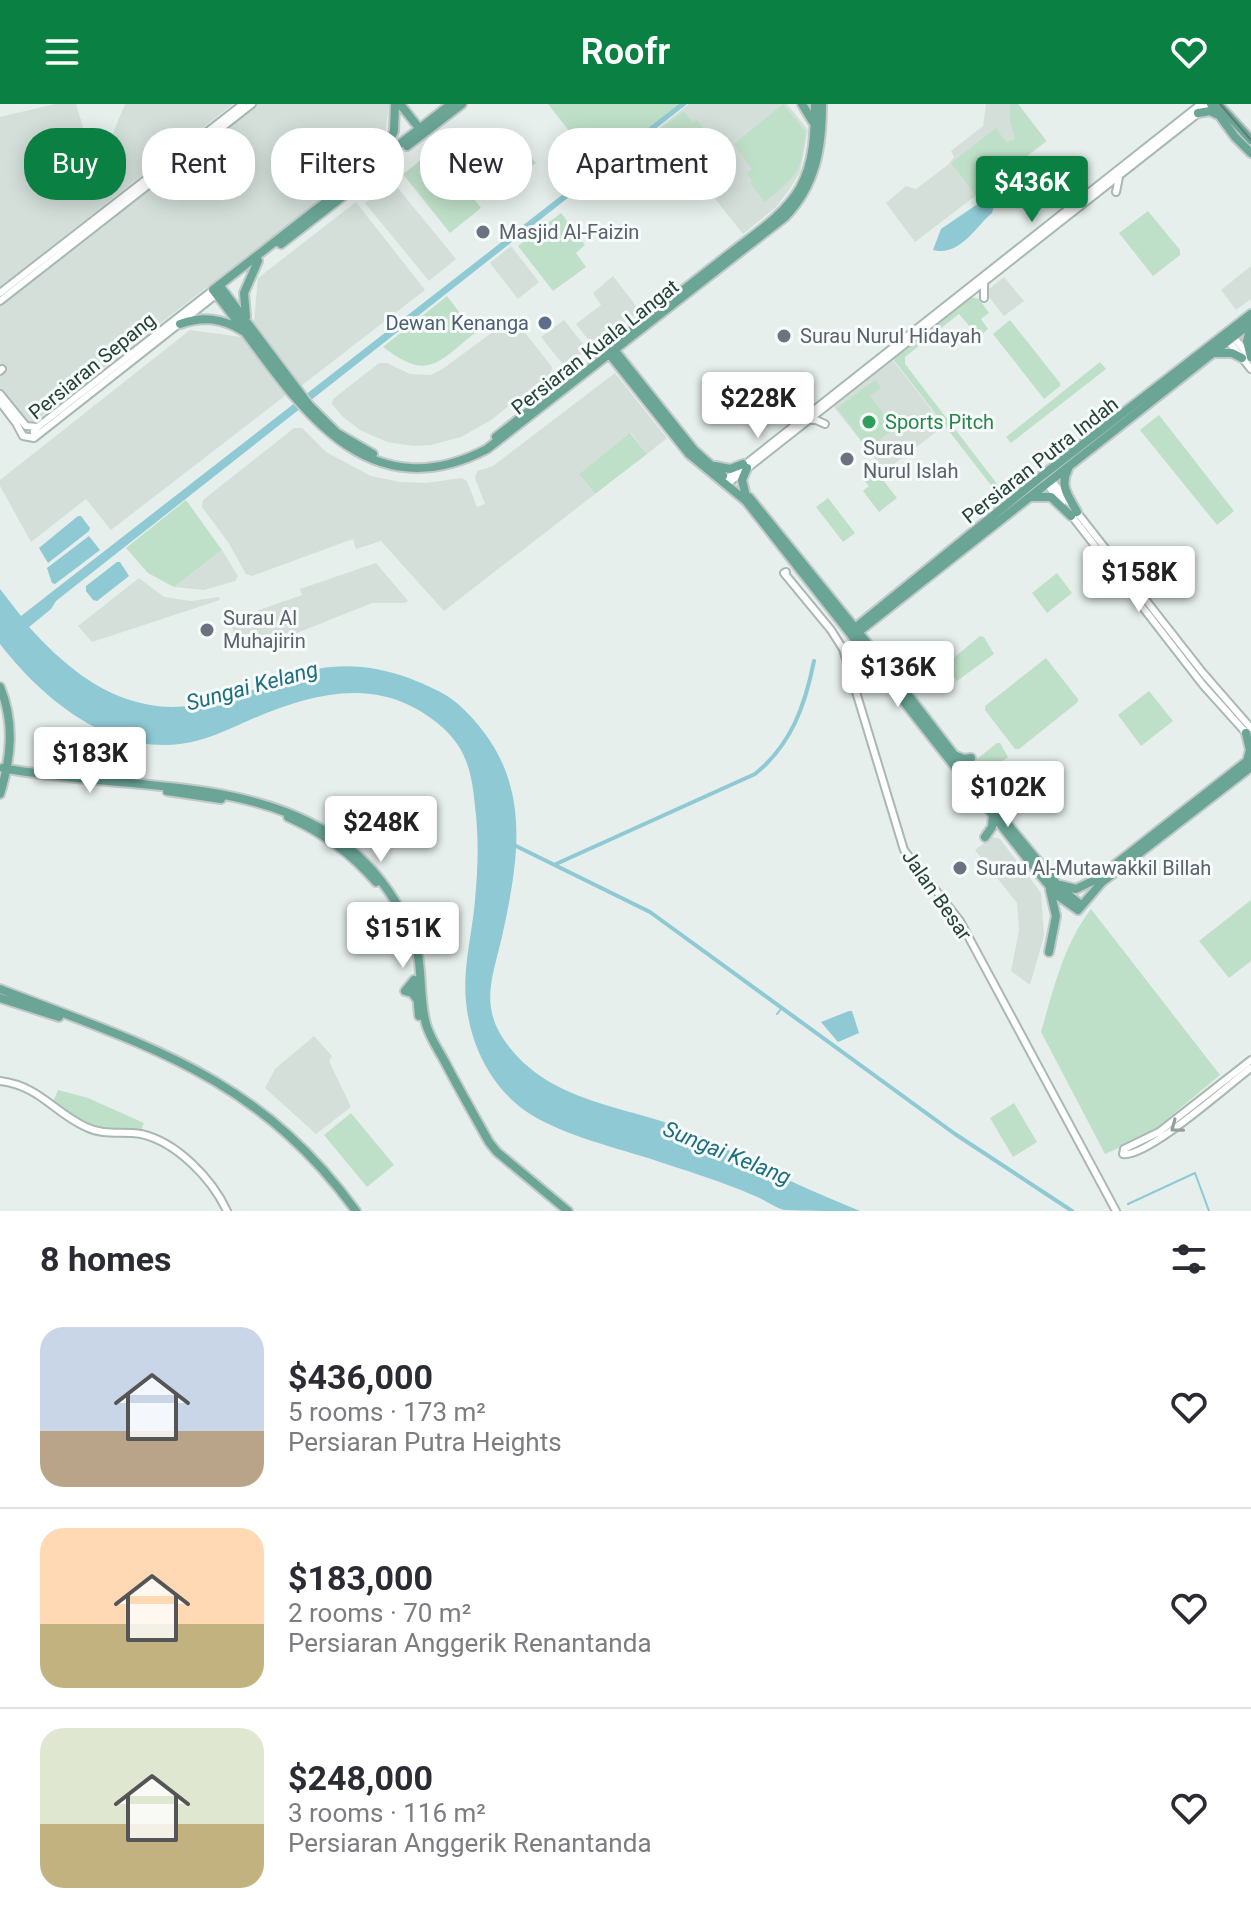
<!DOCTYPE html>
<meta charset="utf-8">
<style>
:root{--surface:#fff;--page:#f7f7f7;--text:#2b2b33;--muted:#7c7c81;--line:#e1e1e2;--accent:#0b8043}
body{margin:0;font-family:Roboto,sans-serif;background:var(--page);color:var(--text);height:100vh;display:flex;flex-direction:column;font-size:30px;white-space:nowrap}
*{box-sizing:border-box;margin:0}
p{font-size:26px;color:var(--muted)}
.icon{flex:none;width:44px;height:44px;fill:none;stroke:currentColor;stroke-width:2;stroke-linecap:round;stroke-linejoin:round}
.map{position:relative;height:1107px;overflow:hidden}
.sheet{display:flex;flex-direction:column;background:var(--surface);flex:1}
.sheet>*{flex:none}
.hud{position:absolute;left:24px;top:24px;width:800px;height:72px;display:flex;gap:16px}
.price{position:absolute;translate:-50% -68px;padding:0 18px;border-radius:8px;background:#fff;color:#222;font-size:26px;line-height:52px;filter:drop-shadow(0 2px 4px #0008)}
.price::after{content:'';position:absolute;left:50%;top:48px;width:24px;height:18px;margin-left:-12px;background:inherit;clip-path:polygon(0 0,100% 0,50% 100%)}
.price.active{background:var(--accent);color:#fff}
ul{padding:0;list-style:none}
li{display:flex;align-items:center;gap:24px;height:200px;padding:0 40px}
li+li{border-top:2px solid var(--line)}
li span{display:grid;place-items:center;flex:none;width:224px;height:160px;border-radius:24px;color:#555}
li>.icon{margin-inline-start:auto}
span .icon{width:96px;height:96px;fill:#fffc;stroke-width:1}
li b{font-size:34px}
h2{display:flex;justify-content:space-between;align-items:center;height:96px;padding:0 40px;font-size:34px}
.chip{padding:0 28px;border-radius:32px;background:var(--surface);box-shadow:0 4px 20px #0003;font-size:28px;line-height:72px}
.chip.active{background:var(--accent);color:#fff}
header{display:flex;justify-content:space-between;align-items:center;height:104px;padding:0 40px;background:var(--accent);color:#fff;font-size:36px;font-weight:600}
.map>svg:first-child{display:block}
.built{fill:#d4dfda}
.green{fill:#bfe0c8}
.water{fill:#8ec9d4}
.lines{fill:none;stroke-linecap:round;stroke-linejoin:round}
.stream{stroke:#8ec9d4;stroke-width:2}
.canal{stroke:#8ec9d4;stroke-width:4}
.minor-casing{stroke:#a8b8b2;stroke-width:10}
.major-casing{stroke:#c2cac8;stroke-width:12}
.minor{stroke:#fff;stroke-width:6}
.major{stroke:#6aa596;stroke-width:8}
.tram{stroke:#5f7d75;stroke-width:2}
.oneway{stroke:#92a09c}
.worship-dot{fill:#6b7280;stroke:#f7fbf9;stroke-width:3}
.service-dot{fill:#5c6f8a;stroke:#f7fbf9;stroke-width:3}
.leisure-dot{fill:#2e9e5b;stroke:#f7fbf9;stroke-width:3}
.labels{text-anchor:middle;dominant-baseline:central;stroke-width:6;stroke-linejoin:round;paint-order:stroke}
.worship-label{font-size:20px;fill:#5b616d;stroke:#f7fbf9;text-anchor:start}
.service-label{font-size:20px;fill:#4e5e75;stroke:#f7fbf9;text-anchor:end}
.street-label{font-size:20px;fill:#24423a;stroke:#f7fbf9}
.leisure-label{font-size:20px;fill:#27864d;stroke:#f7fbf9;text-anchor:start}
.water-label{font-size:22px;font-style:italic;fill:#1c6f80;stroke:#f7fbf9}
</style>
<header><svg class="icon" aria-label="menu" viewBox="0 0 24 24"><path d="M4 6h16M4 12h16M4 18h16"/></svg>Roofr<svg class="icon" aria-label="heart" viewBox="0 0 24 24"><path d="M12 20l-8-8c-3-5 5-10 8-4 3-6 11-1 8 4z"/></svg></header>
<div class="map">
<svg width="1251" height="1107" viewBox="0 0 1251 1107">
<rect width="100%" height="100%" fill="#e6efeb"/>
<!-- built -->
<path class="built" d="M55 0H76L88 40 111 34 125 0H233L0 183V13Z
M257 0H389L383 46 30 321 26 319 0 286V200Z
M689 0H787L808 26 800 68 789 86 776 103 743 130 659 24Z
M986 0H1018L1047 37 915 138 886 99 906 82 916 85 949 60 954 53 951 47 983 22Z
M393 78 456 155 429 177 365 99Z
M356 98 425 186 301 282 254 218 258 174Z
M511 142 539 178 518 195 490 159Z
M1251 162V195L1236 206 1221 186Z
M613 172 640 207 593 242 576 220 601 201 593 189Z
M1004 173 1024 197 1004 212 985 188Z
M509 216H515L552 263 551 269 491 316 461 333 431 341 413 342 387 338 360 326 343 313 332 300 333 295 379 259H387L410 270 431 271 444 264Z
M564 216 587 245 565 263 541 233Z
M190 226 242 233 286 291 111 426 86 395 31 438 0 382V376Z
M892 255 944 322 885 367 833 302Z
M615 269 667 334 647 350 631 329 579 370 595 390 444 507 381 437 356 445 353 435 252 472 246 470 228 438 202 403 203 396 294 324H302L326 348 371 372 400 378 426 379 461 374 467 377 477 403 485 400 475 374 477 367 493 362Z
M222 446 238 472 235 477 204 486 174 483Z
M376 459 408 497 405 499H372L297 529 235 533 230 516 302 491 300 485Z
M139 474 164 493 191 497 219 493 220 496 92 538 78 522Z
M992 733 1000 735 1041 789 1044 832 1030 881 1011 867 1019 826 1017 799 975 746Z
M314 932 332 952 329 957 351 1003 316 1030 265 984 275 965Z"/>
<!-- green -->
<path class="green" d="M548 0H679L598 64Z
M783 0 805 27C803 69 796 72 765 98L750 79 752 77 747 70 752 65 734 40Z
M1009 0H1018L1046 37 975 90 951 59 996 24 1006 38 1014 36C1016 27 1010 24 1010 16 1009 9 1012 6 1009 0Z
M684 7 693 19 697 16 721 46 695 66 662 24Z
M510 26 536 59 513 76 487 44Z
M435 45 481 104 450 129 403 70Z
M1148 107 1180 146V151L1153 172 1119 129Z
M561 109 585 141 576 149 586 163 553 187 518 142Z
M447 192 475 229C436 260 428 277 383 243Z
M971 193 979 195 989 209 981 215 988 225 981 231 976 230 959 210 905 253V260L1001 385 997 389 893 255Z
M1010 216 1060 279V282L1044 295 993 230Z
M1100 258 1106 265 1011 339 1006 333Z
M875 276 881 284 870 292 895 324 868 345 837 304Z
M1159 311 1234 407 1217 421 1140 326Z
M630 329 647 350 595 390 579 370Z
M876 367 897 394 879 408 863 387 869 382 864 376Z
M828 394 855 429 843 438 816 403Z
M186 396 222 446 174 483 148 469 126 444Z
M1057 469 1072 489 1047 509 1032 489Z
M980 532 984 533 994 550 957 577 945 561Z
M1046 554 1078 595V598L1019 645H1015L985 606V602Z
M1149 587 1173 617 1141 642 1118 611Z
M997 639H1000L1008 653 978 674 971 665 972 659Z
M1251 796V857L1229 874 1199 837Z
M1091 805 1220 971 1148 1031 1105 1050 1041 928C1054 884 1063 842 1091 805Z
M58 986 88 994 144 1019 139 1032 88 1024 52 1000Z
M1014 999 1037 1038 1013 1053 990 1014Z
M351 1009 394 1061 367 1083 324 1031Z"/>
<!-- water -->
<path class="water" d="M679 0H687L56 497 51 505 29 523C61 558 97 590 145 600 194 611 243 588 289 574 302 570 316 564 331 563 356 560 385 565 409 574 426 581 444 588 458 600 531 666 522 741 503 828 493 874 477 903 510 944 554 999 626 1002 687 1026 709 1035 731 1048 753 1059 788 1077 823 1092 860 1107 841 1107 800 1107 784 1106 774 1103 765 1096 755 1092 721 1077 684 1066 648 1054 609 1042 557 1029 524 1006 481 974 461 918 466 866 468 842 473 820 475 796 478 764 479 734 475 702 472 670 467 645 442 623 383 571 317 587 252 615 229 625 205 637 180 640 107 649 42 594 0 540V485L21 512Z
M998 78 1007 86 996 94 992 109C976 122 960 153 933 146L941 125 982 97 985 90Z
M78 412H81L90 424 89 427 48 459 39 444Z
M89 432 100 446 55 480 52 479 47 464Z
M117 458H120L129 472 97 497 93 496 86 487V482Z
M849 907H852L859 929 838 938 821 918Z"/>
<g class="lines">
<!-- stream -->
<path class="stream" d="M777 910 781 905
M1128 1100 1195 1069 1209 1107"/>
<!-- canal -->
<path class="canal" d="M514 741 650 808 955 1030 1072 1107
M556 760 755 670C791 641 805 602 814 557"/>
<defs>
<path id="minor" d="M1116 88 1119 73
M0 189 243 0
M984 194V179
M0 197 252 0
M1231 230 1249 252
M1226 234 1251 265
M0 267 2 265
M0 290 26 322 37 323
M0 298 16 319 23 332 34 334
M810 316H816L825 320
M34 334V327L39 322 213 186
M34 334 217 190
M1051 376 1069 398
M723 378 1201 0
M1046 379 1062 399
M726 381 1210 0
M1076 407 1203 569 1251 624
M1071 411 1203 581 1247 630
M786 468 784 469 831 526 843 545 904 746 960 817 1116 1107
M1251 956 1159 1028 1124 1045 1123 1050C1147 1054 1228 981 1251 964
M0 977C40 982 53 1008 86 1023 104 1032 122 1027 141 1030 177 1038 212 1075 227 1107"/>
<path id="major" d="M400 0 423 29
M451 0 213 186C284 273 351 416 487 345L785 113C816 81 822 43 822 0
M802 0 813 18
M1211 0 1235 33 1251 49
M1218 0 1251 36
M1198 9 1210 7 1216 10
M407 42 462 0
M382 53 394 27 395 0
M281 140 346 90
M219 181 309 301 337 329 373 350
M246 213 244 189 258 157
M180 220C203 212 222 214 243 227
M1251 222 1247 237 1251 253
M612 243 694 346 723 372
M606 247C646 215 687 183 728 151 752 132 784 112 800 84 814 59 815 28 815 0
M607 247 689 350 746 397 1041 772 1057 791 1078 806 1102 778 1251 663
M1216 249H1232L1242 254
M496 333 529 307
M715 362 730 365 743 360
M1068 365C1059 383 1069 392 1077 408
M745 388 742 376 747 364
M749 393 885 561 1005 717 1060 784 1081 801
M1032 393H1051L1071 412
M850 528 1043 371 1251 210
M857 529 1251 219
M0 583C15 619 11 654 0 690
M1246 629 1250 646 1247 657
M954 651 964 655 971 654
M3 664C153 693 338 658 412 830 424 858 418 891 426 920 430 934 438 945 445 958 459 985 474 1011 489 1038L497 1048 568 1107
M167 687 221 695
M288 713C322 728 352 750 376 778
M985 733 992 723 993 712
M1107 767 1251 654
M1060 781 1076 785 1099 774
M1049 848 1056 812 1050 786
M414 876 405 887 412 889 416 894
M416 878 419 912
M0 885C147 942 258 972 356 1107
M0 894 59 913"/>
</defs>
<!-- minor casing -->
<use href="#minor" class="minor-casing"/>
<!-- major casing -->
<use href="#major" class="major-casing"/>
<!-- minor -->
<use href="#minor" class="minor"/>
<!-- major -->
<use href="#major" class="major"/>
<!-- tram -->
<path class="tram" d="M1220 0 1251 36"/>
</g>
<!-- one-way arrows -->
<defs><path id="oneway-chevron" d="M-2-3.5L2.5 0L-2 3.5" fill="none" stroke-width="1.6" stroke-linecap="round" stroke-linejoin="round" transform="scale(2)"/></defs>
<use class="oneway" href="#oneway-chevron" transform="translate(1176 1023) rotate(143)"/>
<!-- markers -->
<g class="worship-dot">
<circle cx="483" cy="128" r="8"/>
<circle cx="784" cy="232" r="8"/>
<circle cx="847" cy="355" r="8"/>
<circle cx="207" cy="526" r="8"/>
<circle cx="960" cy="764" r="8"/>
</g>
<circle class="service-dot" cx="545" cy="219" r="8"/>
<circle class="leisure-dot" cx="869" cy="318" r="8"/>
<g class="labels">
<!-- worship labels -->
<g class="worship-label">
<text x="499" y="128">Masjid Al-Faizin</text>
<text x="800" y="232">Surau Nurul Hidayah</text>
<text x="863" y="344">Surau<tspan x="863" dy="23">Nurul Islah</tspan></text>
<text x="223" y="514">Surau Al<tspan x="223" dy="23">Muhajirin</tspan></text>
<text x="976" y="764">Surau Al-Mutawakkil Billah</text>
</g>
<!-- service labels -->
<g class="service-label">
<text x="529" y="219">Dewan Kenanga</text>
</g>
<!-- street labels -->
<g class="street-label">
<text transform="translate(595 243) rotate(-38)">Persiaran Kuala Langat</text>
<text transform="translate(92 262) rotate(-39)">Persiaran Sepang</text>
<text transform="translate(1040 356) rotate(-38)">Persiaran Putra Indah</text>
<text transform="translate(937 791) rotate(55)">Jalan Besar</text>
</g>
<!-- leisure labels -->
<g class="leisure-label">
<text x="885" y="318">Sports Pitch</text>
</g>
<!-- water labels -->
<g class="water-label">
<text transform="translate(252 582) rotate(-15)">Sungai Kelang</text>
<text transform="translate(727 1049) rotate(22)">Sungai Kelang</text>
</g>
</g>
</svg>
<b class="price active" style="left:1032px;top:120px">$436K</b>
<b class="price" style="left:758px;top:336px">$228K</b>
<b class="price" style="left:1139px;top:510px">$158K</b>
<b class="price" style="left:898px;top:605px">$136K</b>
<b class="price" style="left:90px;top:691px">$183K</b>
<b class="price" style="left:1008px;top:725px">$102K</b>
<b class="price" style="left:381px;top:760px">$248K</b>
<b class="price" style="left:403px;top:866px">$151K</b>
<div class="hud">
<a class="chip active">Buy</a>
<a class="chip">Rent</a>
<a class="chip">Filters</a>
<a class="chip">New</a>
<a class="chip">Apartment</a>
</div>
</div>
<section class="sheet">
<h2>8 homes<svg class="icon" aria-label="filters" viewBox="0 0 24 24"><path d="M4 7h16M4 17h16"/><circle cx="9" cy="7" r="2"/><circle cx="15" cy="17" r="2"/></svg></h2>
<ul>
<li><span style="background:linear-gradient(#c9d6e8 65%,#b9a48a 0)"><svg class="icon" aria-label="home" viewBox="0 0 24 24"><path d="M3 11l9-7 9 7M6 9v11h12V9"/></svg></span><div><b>$436,000</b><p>5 rooms · 173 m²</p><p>Persiaran Putra Heights</p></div><svg class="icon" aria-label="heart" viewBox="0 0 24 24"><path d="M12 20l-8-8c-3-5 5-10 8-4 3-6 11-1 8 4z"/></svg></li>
<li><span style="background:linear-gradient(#ffd9b3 60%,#c2b280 0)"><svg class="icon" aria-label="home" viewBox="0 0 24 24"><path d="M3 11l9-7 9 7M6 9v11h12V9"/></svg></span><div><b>$183,000</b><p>2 rooms · 70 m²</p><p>Persiaran Anggerik Renantanda</p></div><svg class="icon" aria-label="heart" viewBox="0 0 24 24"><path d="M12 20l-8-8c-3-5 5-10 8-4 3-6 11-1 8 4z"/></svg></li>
<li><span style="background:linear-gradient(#dfe7d0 60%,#c2b280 0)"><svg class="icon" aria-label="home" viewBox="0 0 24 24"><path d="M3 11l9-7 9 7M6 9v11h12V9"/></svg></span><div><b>$248,000</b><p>3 rooms · 116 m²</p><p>Persiaran Anggerik Renantanda</p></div><svg class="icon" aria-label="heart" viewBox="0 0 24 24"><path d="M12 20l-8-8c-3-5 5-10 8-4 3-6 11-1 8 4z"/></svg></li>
</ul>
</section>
